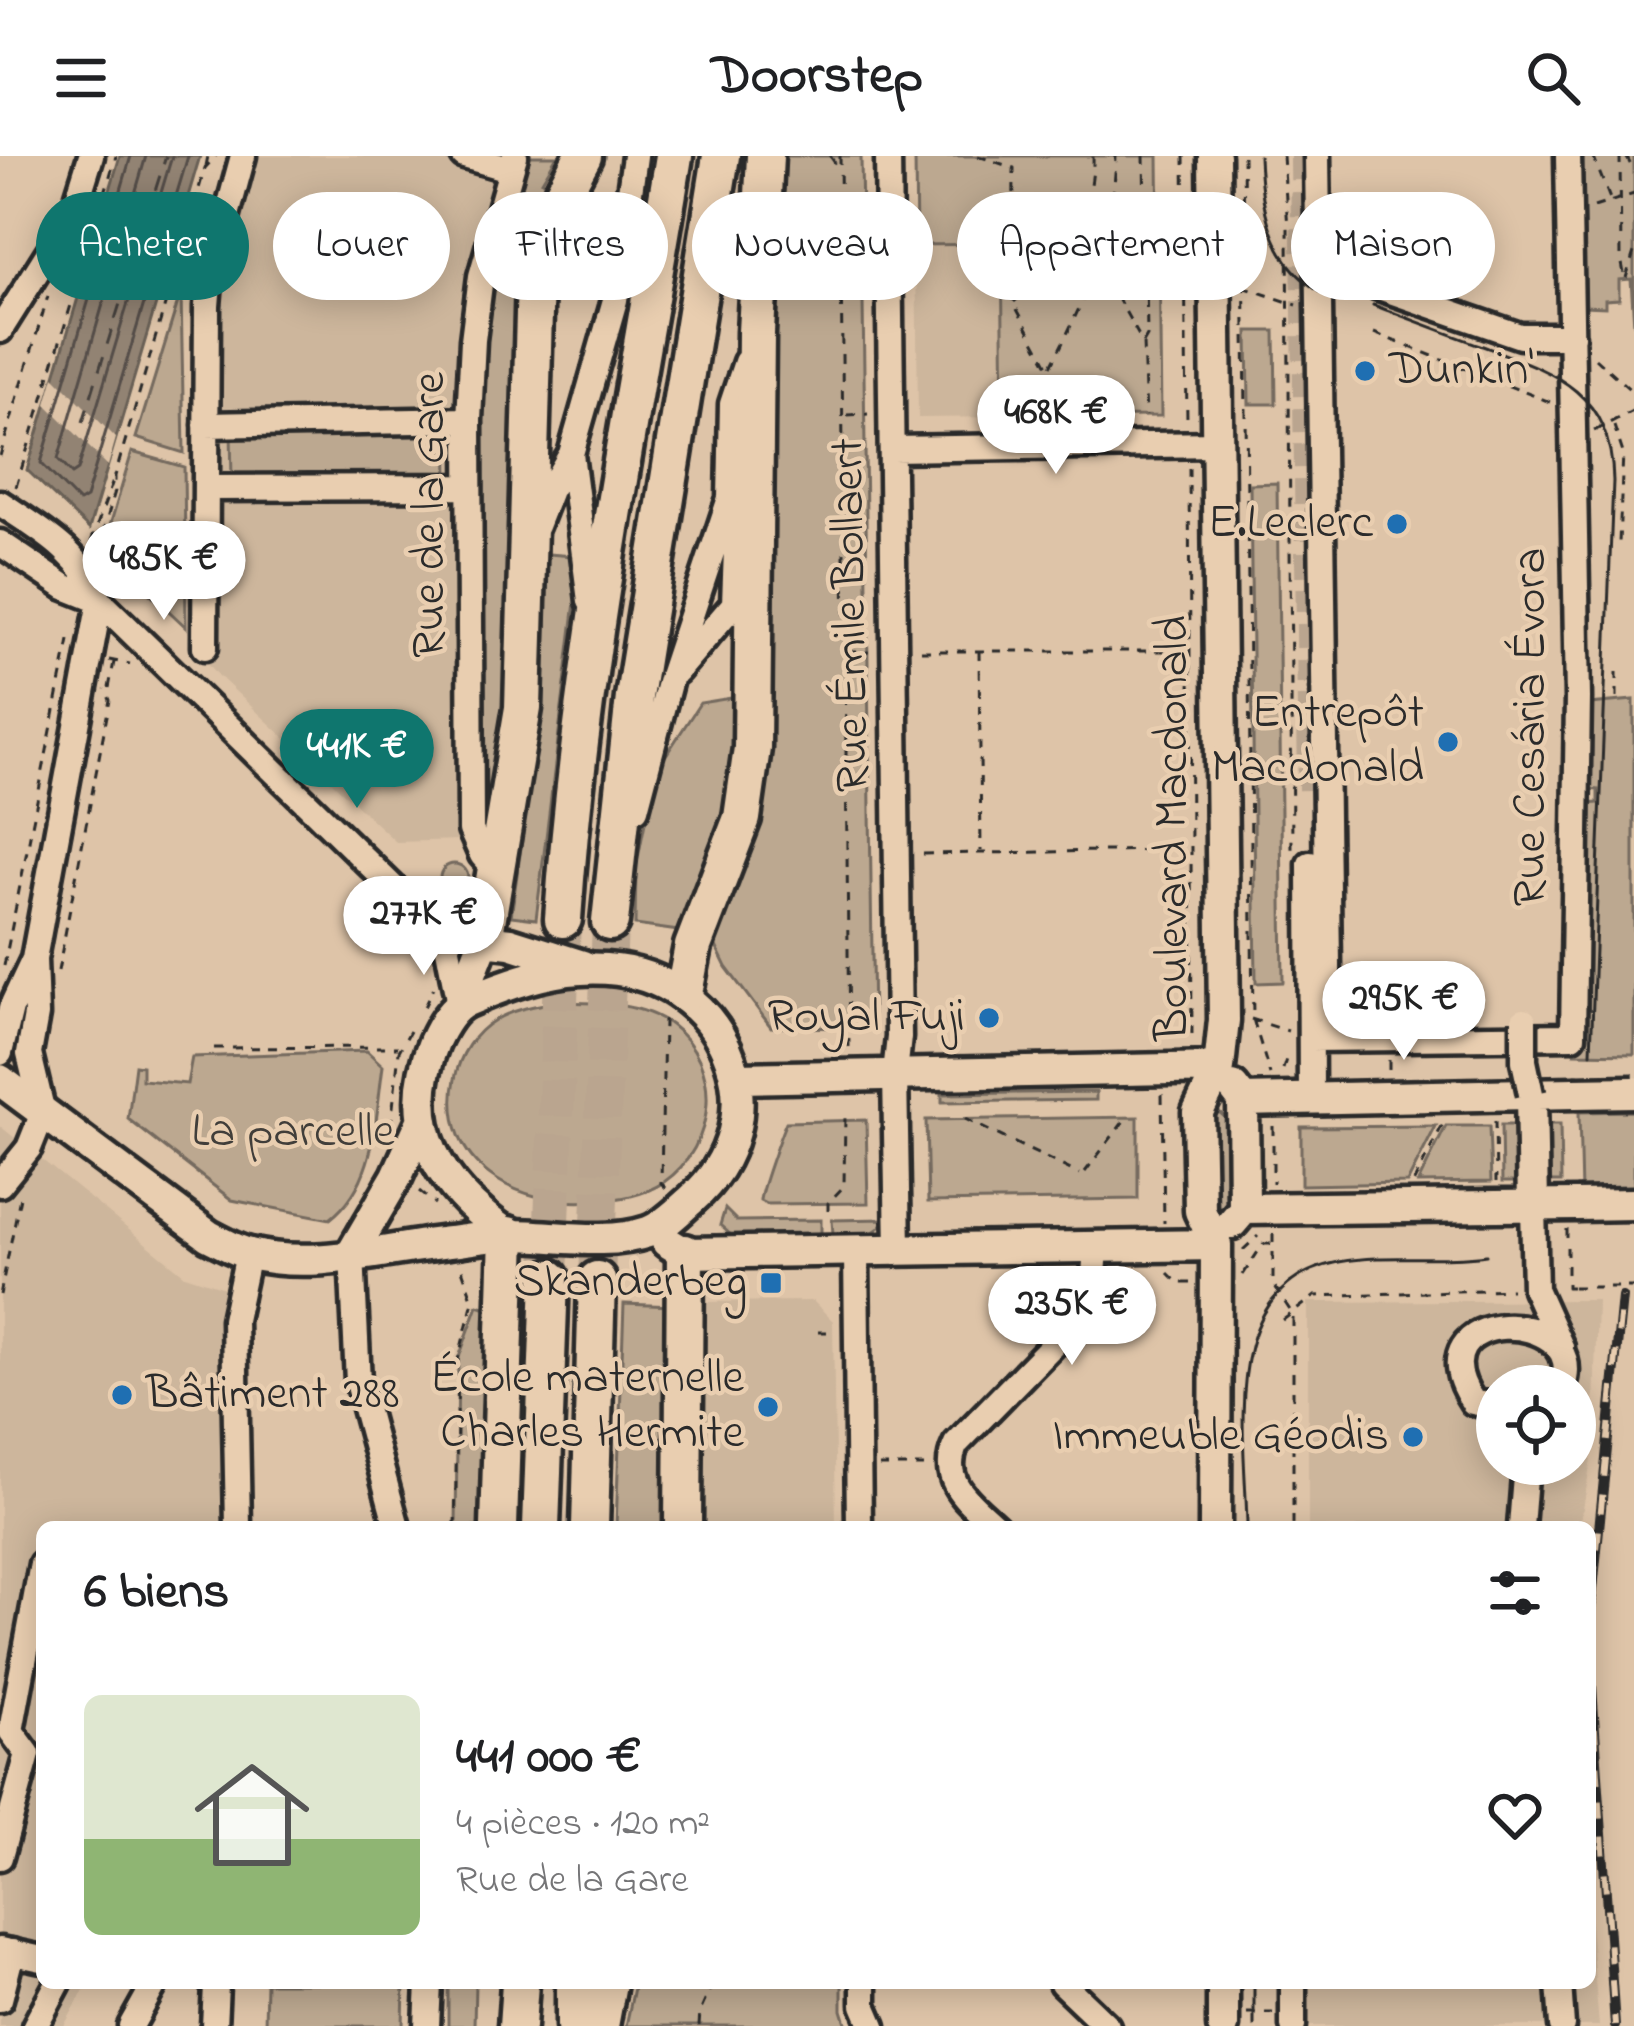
<!DOCTYPE html>
<html lang="fr">
<meta charset="utf-8">
<style>
:root{--surface:#fff;--page:#f6f6f6;--text:#202124;--muted:#757577;--line:#e0e0e0;--accent:#0f766e}
body{margin:0;font-family:"Indie Flower",sans-serif;background:var(--page);color:var(--text);height:100vh;display:flex;flex-direction:column;font-size:45px;white-space:nowrap}
*{box-sizing:border-box;margin:0}
p{font-size:39px;color:var(--muted)}
.icon{flex:none;width:66px;height:66px;fill:none;stroke:currentColor;stroke-width:2;stroke-linecap:round;stroke-linejoin:round}
.map{position:relative;flex:1;overflow:hidden}
.panel{position:absolute;left:36px;top:1365px;width:1560px;height:468px;display:flex;flex-direction:column;background:var(--surface);border-radius:18px;box-shadow:0 6px 30px #0003}
.panel>*{flex:none}
.top-card{position:absolute;left:36px;top:36px;width:1563px;height:108px;display:flex;gap:24px}
.controls{position:absolute;left:1476px;top:1209px;display:grid;gap:24px}
.controls a{display:grid;place-items:center;width:120px;height:120px;border-radius:50%;background:var(--surface);box-shadow:0 6px 30px #0003;font-size:60px}
.price{position:absolute;translate:-50% -102px;padding:0 27px;border-radius:42px;background:#fff;color:#222;font-size:39px;line-height:78px;filter:drop-shadow(0 3px 6px #0008)}
.price::after{content:'';position:absolute;left:50%;top:72px;width:36px;height:27px;margin-left:-18px;background:inherit;clip-path:polygon(0 0,100% 0,50% 100%)}
.price.on{background:var(--accent);color:#fff}
ul{padding:0;list-style:none}
li{display:flex;align-items:center;gap:36px;height:300px;padding:0 48px}
li+li{border-top:3px solid var(--line)}
li span{display:grid;place-items:center;flex:none;width:336px;height:240px;border-radius:18px;color:#555}
li>.icon{margin-inline-start:auto}
span .icon{width:144px;height:144px;fill:#fffc;stroke-width:1}
li b{font-size:51px}
h2{display:flex;justify-content:space-between;align-items:center;height:144px;padding:0 48px;font-size:51px}
.tag{padding:0 42px;border-radius:54px;background:var(--surface);box-shadow:0 6px 30px #0003;font-size:42px;line-height:108px}
.tag.on{background:var(--accent);color:#fff}
header{display:flex;justify-content:space-between;align-items:center;height:156px;padding:0 48px;background:var(--surface);font-size:54px;font-weight:700}
.map>svg:first-child{display:block}
.built{fill:#cdb69c;fill-rule:evenodd}
.green{fill:#bca890;stroke:#746a5e;stroke-width:3}
.water{fill:#928373;stroke:#696056;stroke-width:3}
.pier{fill:#dec4a8}
.lines{fill:none;stroke-linecap:round;stroke-linejoin:round}
.shore{stroke:#544e48;stroke-width:3}
.ferry{stroke:#45413d;stroke-width:3;stroke-dasharray:15 12;stroke-linecap:butt}
.minor-tunnel{stroke:#baa58f;stroke-width:24;stroke-dasharray:24 12;stroke-linecap:butt}
.highway-tunnel{stroke:#baa58f;stroke-width:36;stroke-dasharray:36 18;stroke-linecap:butt}
.minor-casing{stroke:#2b2b2b;stroke-width:33}
.major-casing{stroke:#2b2b2b;stroke-width:39}
.highway-casing{stroke:#2b2b2b;stroke-width:45}
.path{stroke:#2b2b2b;stroke-width:3;stroke-dasharray:9 9;stroke-linecap:butt}
.minor{stroke:#e9ceb0;stroke-width:24}
.major{stroke:#e9ceb0;stroke-width:30}
.highway{stroke:#e9ceb0;stroke-width:36}
.tram{stroke:#2b2b2b;stroke-width:3}
.rail-casing{stroke:#2b2b2b;stroke-width:10}
.rail{stroke:#e9ceb0;stroke-width:6;stroke-dasharray:18;stroke-linecap:butt}
.minor-bridge-casing{stroke:#2b2b2b;stroke-width:33;stroke-linecap:butt}
.major-bridge-casing{stroke:#2b2b2b;stroke-width:39;stroke-linecap:butt}
.path-bridge{stroke:#2b2b2b;stroke-width:3;stroke-dasharray:9 9;stroke-linecap:butt}
.minor-bridge{stroke:#e9ceb0;stroke-width:24}
.major-bridge{stroke:#e9ceb0;stroke-width:30}
.poi-dot{fill:#1f6fb2;stroke:#e9ceb0;stroke-width:4.5}
.labels{text-anchor:middle;dominant-baseline:central;stroke-width:9;stroke-linejoin:round;paint-order:stroke}
.poi-label{font-size:48px;fill:#2b2b2b;stroke:#e9ceb0;text-anchor:end}
.street-label{font-size:48px;fill:#2b2b2b;stroke:#e9ceb0}
.park-label{font-size:48px;fill:#413e3a;stroke:#e9ceb0}
</style>
<header><svg class="icon" aria-label="menu" viewBox="0 0 24 24"><path d="M4 6h16M4 12h16M4 18h16"/></svg>Doorstep<svg class="icon" aria-label="search" viewBox="0 0 24 24"><circle cx="10" cy="10" r="6"/><path d="M15 15l6 6"/></svg></header>
<div class="map">
<svg width="1634" height="1870" viewBox="0 0 1634 1870">
<rect width="100%" height="100%" fill="#dec4a8"/>
<filter id="ink" filterUnits="userSpaceOnUse"><feTurbulence type="fractalNoise" baseFrequency=".00833" numOctaves="2"/><feDisplacementMap in="SourceGraphic" scale="24" xChannelSelector="R" yChannelSelector="G"/><feConvolveMatrix kernelMatrix="1 2 1 2 8 2 1 2 1" color-interpolation-filters="sRGB"/></filter>
<g filter="url(#ink)">
<!-- built -->
<path class="built" d="M234 0H525L488 125 483 672 460 684 396 686 219 520 192 489 191 367 200 129Z
M1002 87 1004 261 918 262 916 89Z
M0 970 185 1119 243 1138 249 1371H42V1827H88L64 1870H0Z
M1597 1144 1593 1292 1580 1371H1308V1146ZM1497 1230H1575V1308H1497Z
M813 1145 833 1165 836 1371H702L699 1146Z
M1590 1766 1599 1870H1309V1827H1590Z"/>
<!-- green -->
<path class="green" d="M525 0H557L542 25 551 34 508 558 492 657 483 664 478 239 488 125Z
M779 0H861L873 872 771 871 726 811 713 784 769 459Z
M915 0H1158L1161 260 1004 261 1002 88 916 89Z
M1580 0H1634V169L1631 123 1619 124V143L1605 144V151L1584 150Z
M181 136 184 297 136 282Z
M1248 175H1275L1276 248H1249Z
M447 272 448 324 232 325 231 274Z
M132 296 184 311 186 471 103 393Z
M1277 327 1283 826 1256 827 1250 328Z
M548 398 573 400 577 430 536 763 511 760 544 533Z
M737 541 728 656 686 776 635 769 636 712 655 616 700 547Z
M1634 544V898L1575 897 1586 648 1598 647V634L1586 633 1590 548Z
M440 722a14 14 0 1 1 28 0a14 14 0 1 1-28 0Z
M555 846C593 847 639 845 671 869 724 908 716 990 664 1026 643 1040 620 1043 595 1045 519 1052 438 1009 455 923 459 900 474 876 495 864 514 853 534 850 555 846Z
M367 895 383 910C375 964 376 1028 330 1063L232 1044 128 963 135 909 142 910V924L187 928 192 901Z
M1096 936V944L942 946V938Z
M1218 955 1226 962 1227 1049 1221 1053 1213 1049 1212 959Z
M1634 955V1036L1581 1037 1579 956Z
M1138 961V1043L928 1046 926 964Z
M866 964 868 1047 766 1048 760 1045C760 1036 781 977 786 966Z
M1549 968H1560L1561 1026H1550Z
M1501 969H1514L1515 1026H1502Z
M1436 970 1407 1027 1301 1029V971Z
M1446 970H1489L1491 1026 1418 1027Z
M725 1053 737 1065 821 1064V1078L731 1079 720 1069Z
M885 1063C877 1084 853 1078 833 1078L832 1064Z
M624 1148 673 1150 672 1371H616Z
M478 1149 495 1155 488 1371H456L458 1204Z
M266 1827H404L403 1870H265Z
M448 1827H475L474 1870H448Z
M635 1827H842V1854L847 1870H626Z"/>
<!-- water -->
<path class="water" d="M120 0H200L89 373 27 314Z"/>
<!-- pier -->
<path class="pier" d="M54 220 116 282 108 310 46 248Z"/>
<g class="lines">
<!-- shore -->
<path class="shore" d="M131 0 41 307 79 346 86 342 188 0
M146 0 58 303 72 318 78 314 172 0"/>
<!-- ferry -->
<path class="ferry" d="M83 266 166 0"/>
<!-- minor-tunnel -->
<path class="minor-tunnel" d="M1302 0 1310 634
M1332 116 1373 129"/>
<!-- highway-tunnel -->
<path class="highway-tunnel" d="M550 1122 563 763
M597 1124 610 766"/>
<defs>
<path id="minor" d="M464 0 509 13
M888 0 899 881 895 917 898 1094
M1317 0 1329 883
M1373 129 1520 180H1572
M0 174 73 58 91 0
M206 269 469 264
M892 293 1218 288
M571 298 590 445
M208 332 469 331
M0 347C42 375 81 396 100 445L446 783
M536 370 550 334 571 298 615 144 635 0
M0 387 65 431 100 445
M205 491 207 150 209 126 243 0
M677 515 734 448 737 367
M636 653 670 523 730 342 732 248 746 206
M1310 708 1311 942
M496 715 482 699 471 674 469 264 473 184 481 120 515 0
M446 783 459 848
M1311 883 1573 880 1578 542 1568 0
M0 897 11 852 33 805
M0 1028 29 992 43 957 29 898 36 859 34 803 100 445
M1533 1050 1535 1133 1561 1191
M856 1096 859 1371
M352 1097 358 1226 397 1371
M1497 1251 1473 1246C1408 1148 1591 1149 1563 1230
M238 1371 234 1164 248 1098
M996 1371C971 1347 938 1326 956 1288L1092 1149 1096 1091
M1521 1371 1526 1308
M28 1598 11 1575 42 1408
M0 1701 28 1598
M0 1794 42 1803
M212 1827 216 1829 214 1870
M864 1827V1849L873 1870
M1062 1827 1107 1870
M1293 1827V1870
M1559 1827 1562 1870
M0 1843 12 1796
M35 1870 58 1827
M131 1870 155 1827
M427 1870 429 1827"/>
<path id="major" d="M1214 0 1224 864 1219 912 1198 956 1200 1055 1216 1089 1215 1371
M459 848 484 784 510 787 583 810
M738 922 1219 912
M0 924 209 1080C222 1086 236 1095 250 1098 313 1114 385 1093 449 1086 469 1084 491 1079 512 1079 554 1079 607 1090 648 1076 663 1071 680 1054 692 1043 781 964 731 829 617 814 565 807 514 825 467 845 451 852 441 871 434 886 399 970 440 1031 508 1079
M1531 938 1533 1050
M1243 944 1575 937
M1244 1053 1576 1049
M1232 1067 1244 1053 1243 944 1233 931
M667 1086 685 1097 1216 1089
M352 1097 397 1020 421 967
M1223 1827V1870"/>
<path id="highway" d="M563 763C580 508 633 253 674 0
M610 766 634 541 721 0
M484 784 523 552 535 121 545 71 583 0
M684 837 693 790 742 662 752 592 756 177 765 0
M499 1371 508 1079
M541 1371 550 1122
M590 1371 597 1124
M683 1371 685 1097
M517 1870 520 1827
M575 1870V1827
M600 1870 608 1827"/>
</defs>
<!-- minor casing -->
<use href="#minor" class="minor-casing"/>
<!-- major casing -->
<use href="#major" class="major-casing"/>
<!-- highway casing -->
<use href="#highway" class="highway-casing"/>
<!-- path -->
<path class="path" d="M830 0 840 14
M840 0 849 893
M978 0 1014 12 1013 146 1076 260
M1184 0 1187 267
M1243 0 1253 863 1270 919
M1283 0 1288 72 1292 694
M1593 0 1610 43
M1620 0 1621 102 1625 123
M1626 0 1634 15
M206 10 208 0
M1594 51 1634 38
M1099 109 1143 187 1146 260
M1626 122 1634 96
M1243 131 1297 149
M1014 146C1057 108 1095 61 1093 0
M1374 177 1550 246
M1143 187 1147 180 1144 0
M1595 202 1634 237
M1051 210C1088 137 1113 83 1116 0
M847 259 868 258
M1614 270 1623 297 1619 387
M1594 275 1634 254
M0 300 48 140
M1189 312 1192 884
M16 331 116 0
M91 386 114 322
M92 390 100 387 115 335V320L205 12 216 0
M921 495H1164
M979 495 981 695
M848 496H869
M109 504 130 508
M109 532 114 506
M1617 542V516
M923 698 1167 694
M4 810 69 484
M58 815 110 544 105 533
M424 851 433 832
M1251 863 1288 875
M214 892 398 891
M1283 913 1287 900
M1389 913V902
M1162 938 1164 1067
M965 963 1079 1018
M1495 965 1496 1026
M391 970 399 895 410 875
M1273 970V1027
M1085 1016 1127 961
M1414 1026 1444 966
M666 1032 661 1027 664 865 668 859
M419 1035 435 1048
M828 1055V1047L844 1030 845 958
M1567 1073V1131H1573
M1273 1078V1128L1293 1159V1371
M1243 1094 1258 1080
M1168 1117 1178 1127H1190
M1243 1119 1263 1088H1271
M0 1139 20 1041
M1283 1164 1315 1140 1511 1133
M818 1176H834
M879 1310H926
M455 1371 458 1204 473 1145 462 1113
M1247 1857H1273
M699 1870 700 1856 713 1827"/>
<!-- minor -->
<use href="#minor" class="minor"/>
<!-- major -->
<use href="#major" class="major"/>
<!-- highway -->
<use href="#highway" class="highway"/>
<!-- tram -->
<path class="tram" d="M1259 0C1261 58 1274 116 1332 142
M1373 149C1408 162 1444 176 1480 189 1553 216 1611 233 1613 325L1591 897
M1247 1371C1246 1279 1216 1129 1339 1106 1387 1097 1437 1106 1486 1099
M1254 1827V1870"/>
<defs>
<path id="rail" d="M1590 1464 1622 1141
M1590 1501 1615 1870"/>
</defs>
<!-- rail casing -->
<use href="#rail" class="rail-casing"/>
<!-- rail -->
<use href="#rail" class="rail"/>
<defs>
<path id="minor-bridge" d="M1524 864V905L1531 938"/>
<path id="major-bridge" d="M1575 937 1634 936
M1576 1049 1634 1048"/>
</defs>
<!-- minor-bridge casing -->
<use href="#minor-bridge" class="minor-bridge-casing"/>
<!-- major-bridge casing -->
<use href="#major-bridge" class="major-bridge-casing"/>
<!-- path-bridge -->
<path class="path-bridge" d="M1573 1131H1634"/>
<!-- minor-bridge -->
<use href="#minor-bridge" class="minor-bridge"/>
<!-- major-bridge -->
<use href="#major-bridge" class="major-bridge"/>
</g>
</g>
<!-- markers -->
<g class="poi-dot">
<circle cx="1365" cy="215" r="12"/>
<circle cx="1397" cy="368" r="12"/>
<circle cx="1448" cy="586" r="12"/>
<circle cx="989" cy="862" r="12"/>
<rect x="759" y="1115" width="24" height="24" rx="6"/>
<circle cx="122" cy="1239" r="12"/>
<circle cx="768" cy="1251" r="12"/>
<circle cx="1413" cy="1281" r="12"/>
</g>
<g class="labels">
<!-- poi labels -->
<g class="poi-label">
<text x="1389" y="215" text-anchor="start">Dunkin'</text>
<text x="1373" y="368">E.Leclerc</text>
<text x="1424" y="558">Entrepôt<tspan x="1424" dy="55">Macdonald</tspan></text>
<text x="965" y="862">Royal Fuji</text>
<text x="747" y="1127">Skanderbeg</text>
<text x="744" y="1223">École maternelle<tspan x="744" dy="55">Charles Hermite</tspan></text>
<text x="146" y="1239" text-anchor="start">Bâtiment 288</text>
<text x="1389" y="1281">Immeuble Géodis</text>
</g>
<!-- street labels -->
<g class="street-label">
<text transform="translate(431 359) rotate(-90)">Rue de la Gare</text>
<text transform="translate(852 459) rotate(-91)">Rue Émile Bollaert</text>
<text transform="translate(1532 571) rotate(-90)">Rue Cesária Évora</text>
<text transform="translate(1174 672) rotate(-90)">Boulevard Macdonald</text>
</g>
<!-- park labels -->
<g class="park-label">
<text x="293" y="977">La parcelle</text>
</g>
</g>
</svg>
<div class="controls">
<a><svg class="icon" aria-label="locate" viewBox="0 0 24 24"><circle cx="12" cy="12" r="6"/><path d="M12 2v4M12 18v4M2 12h4M18 12h4"/></svg></a>
</div>
<b class="price" style="left:1056px;top:321px">468K €</b>
<b class="price" style="left:164px;top:467px">485K €</b>
<b class="price on" style="left:357px;top:655px">441K €</b>
<b class="price" style="left:424px;top:822px">277K €</b>
<b class="price" style="left:1404px;top:907px">295K €</b>
<b class="price" style="left:1072px;top:1212px">235K €</b>
<div class="top-card">
<a class="tag on">Acheter</a>
<a class="tag">Louer</a>
<a class="tag">Filtres</a>
<a class="tag">Nouveau</a>
<a class="tag">Appartement</a>
<a class="tag">Maison</a>
</div>
<section class="panel">
<h2>6 biens<svg class="icon" aria-label="filters" viewBox="0 0 24 24"><path d="M4 7h16M4 17h16"/><circle cx="9" cy="7" r="2"/><circle cx="15" cy="17" r="2"/></svg></h2>
<ul>
<li><span style="background:linear-gradient(#dfe7d0 60%,#8fb573 0)"><svg class="icon" aria-label="home" viewBox="0 0 24 24"><path d="M3 11l9-7 9 7M6 9v11h12V9"/></svg></span><div><b>441 000 €</b><p>4 pièces · 120 m²</p><p>Rue de la Gare</p></div><svg class="icon" aria-label="heart" viewBox="0 0 24 24"><path d="M12 20l-8-8c-3-5 5-10 8-4 3-6 11-1 8 4z"/></svg></li>
</ul>
</section>
</div>
